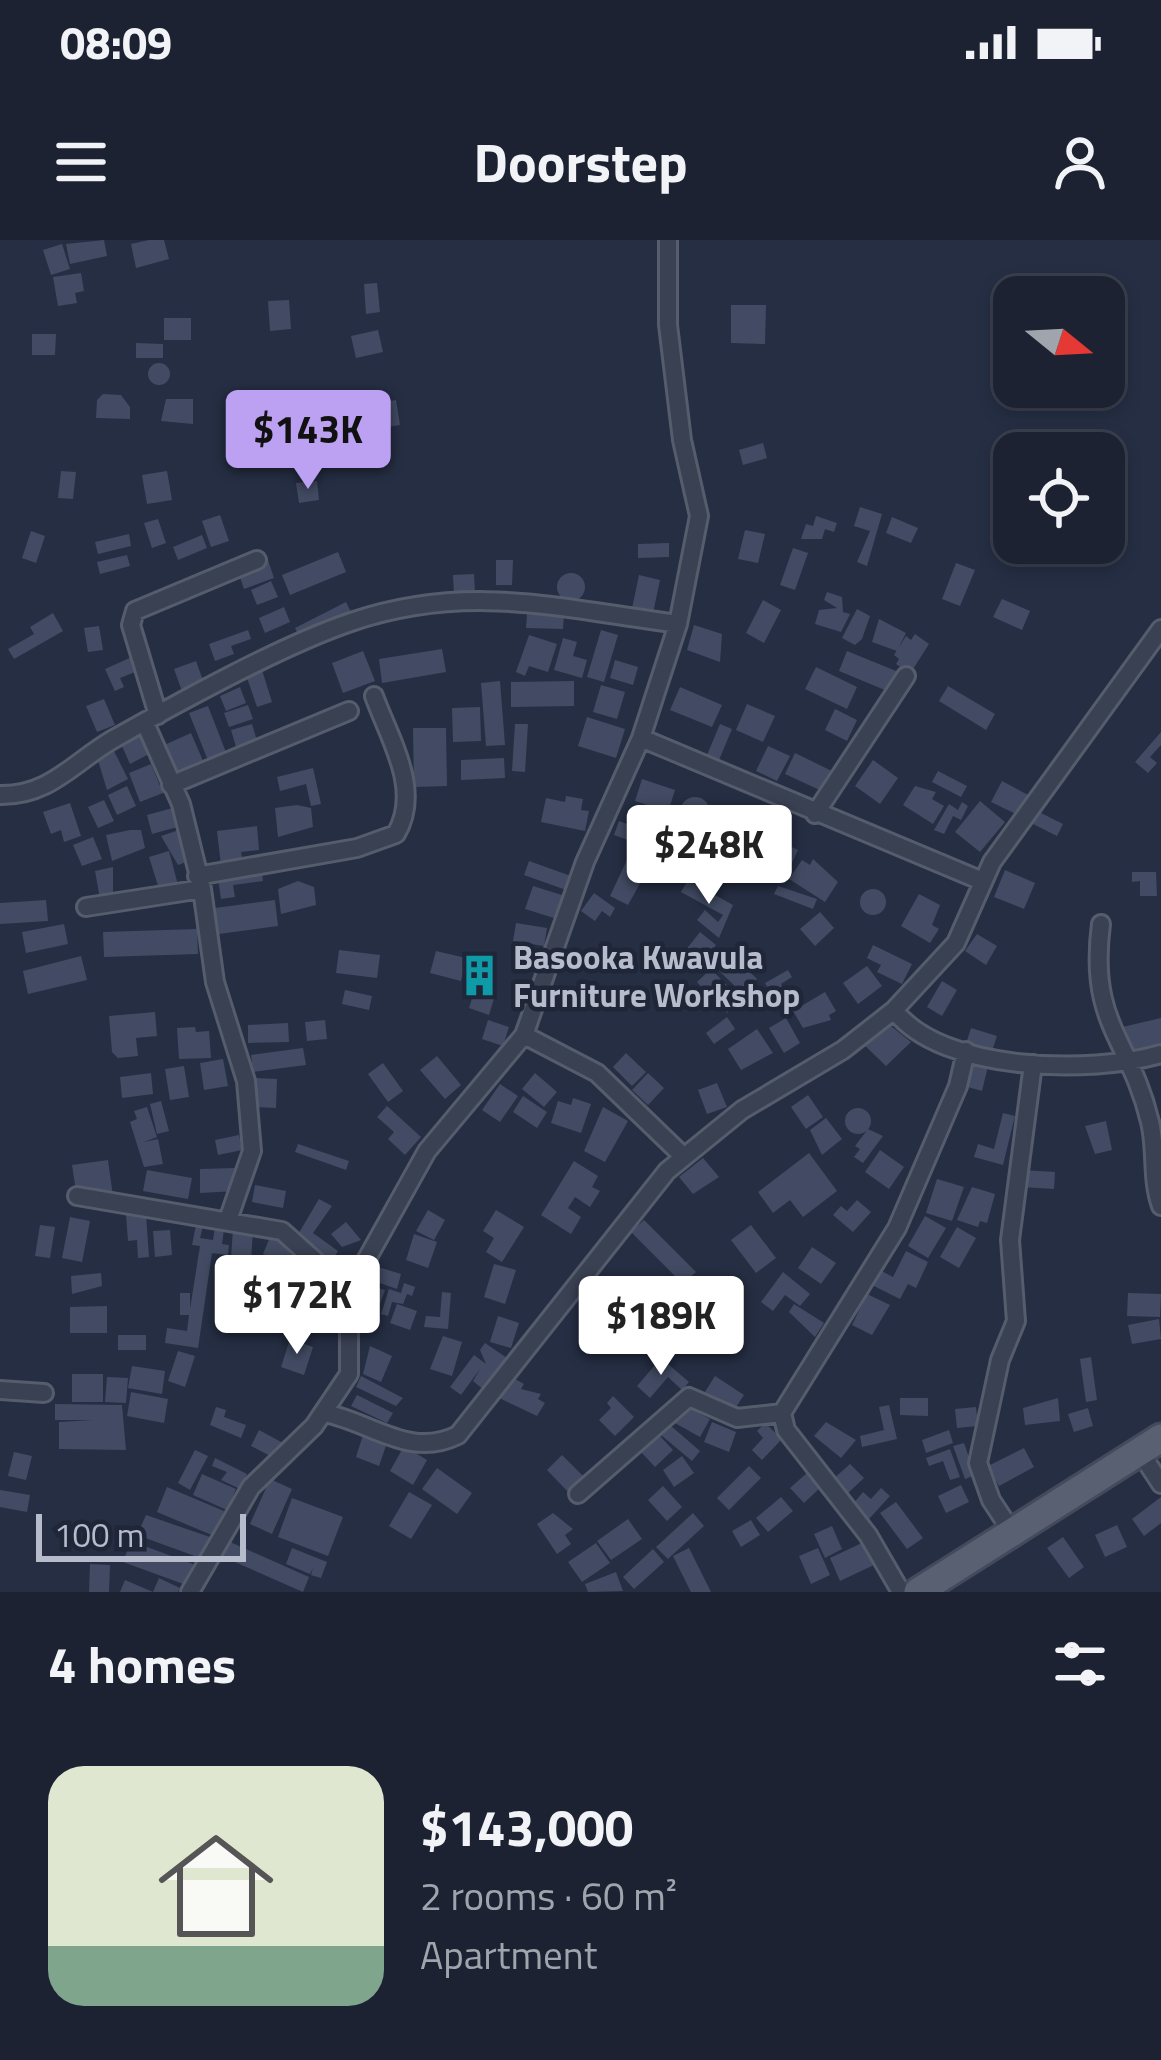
<!DOCTYPE html>
<meta charset="utf-8">
<style>
:root{--surface:#1c2232;--page:#292f3e;--text:#f1f3f6;--muted:#a0a4ac;--line:#3a3f4d;--accent:#bca0f2}
body{margin:0;font-family:"Titillium Web",sans-serif;background:var(--page);color:var(--text);height:100vh;display:flex;flex-direction:column;font-size:45px;white-space:nowrap}
*{box-sizing:border-box;margin:0}
p{font-size:39px;color:var(--muted)}
.icon{flex:none;width:66px;height:66px;fill:none;stroke:currentColor;stroke-width:2;stroke-linecap:round;stroke-linejoin:round}
.map{position:relative;height:1352px;overflow:hidden}
.side{display:flex;flex-direction:column;background:var(--surface);flex:1}
.side>*{flex:none}
.needle{width:78px;rotate:108deg}
.buttons{position:absolute;left:993px;top:36px;display:grid;gap:24px}
.buttons a{display:grid;place-items:center;width:132px;height:132px;border-radius:24px;background:var(--surface);box-shadow:0 6px 18px #0003,0 0 0 3px var(--line);font-size:60px}
.scale{position:absolute;left:36px;bottom:30px;width:210px;box-sizing:border-box;padding-left:12px;border:6px solid #b7bccc;border-top:0;font-size:33px;line-height:42px;white-space:nowrap;color:#b7bccc;-webkit-text-stroke:9px #1e2638;paint-order:stroke}
.price{position:absolute;translate:-50% -102px;padding:0 27px;border-radius:12px;background:#fff;color:#222;font-size:39px;line-height:78px;filter:drop-shadow(0 3px 6px #0008)}
.price::after{content:'';position:absolute;left:50%;top:72px;width:36px;height:27px;margin-left:-18px;background:inherit;clip-path:polygon(0 0,100% 0,50% 100%)}
.price.active{background:var(--accent);color:#111}
ul{padding:0;list-style:none}
li{display:flex;align-items:center;gap:36px;height:300px;padding:0 48px}
li span{display:grid;place-items:center;flex:none;width:336px;height:240px;border-radius:36px;color:#555}
li>.icon{margin-inline-start:auto}
span .icon{width:144px;height:144px;fill:#fffc;stroke-width:1}
li b{font-size:51px}
h2{display:flex;justify-content:space-between;align-items:center;height:144px;padding:0 48px;font-size:51px}
.status{display:flex;justify-content:space-between;align-items:center;height:84px;padding:0 60px;background:var(--surface);direction:ltr}
.status svg{height:33px;fill:currentColor}
header{display:flex;justify-content:space-between;align-items:center;height:156px;padding:0 48px;background:var(--surface);font-size:54px;font-weight:700}
.map>svg:first-child{display:block}
.building{fill:#424b63}
.lines{fill:none;stroke-linecap:round;stroke-linejoin:round}
.street-casing{stroke:#555c6c;stroke-width:22}
.primary-casing{stroke:#444a5b;stroke-width:33}
.street{stroke:#3a4152;stroke-width:16}
.primary{stroke:#586072;stroke-width:27}
.labels{text-anchor:middle;dominant-baseline:central;stroke-width:9;stroke-linejoin:round;paint-order:stroke}
.poi-label{font-size:33px;font-weight:bold;fill:#b7bccc;stroke:#1e2638;text-anchor:start}
</style>
<div class="status"><b>08:09</b><svg viewBox="0 0 49 12"><path d="M0 12V9h3v3zM5 12V6h3v6zM10 12V3h3v9zM15 12V0h3v12zM26 1h20v11H26zM47 4h2v5h-2z"/></svg></div>
<header><svg class="icon" aria-label="menu" viewBox="0 0 24 24"><path d="M4 6h16M4 12h16M4 18h16"/></svg>Doorstep<svg class="icon" aria-label="person" viewBox="0 0 24 24"><circle cx="12" cy="8" r="4"/><path d="M4 21q1-7 8-7t8 7"/></svg></header>
<div class="map">
<svg width="1161" height="1352" viewBox="0 0 1161 1352">
<rect width="100%" height="100%" fill="#252e43"/>
<!-- building -->
<path class="building" d="M104 0 107 16 70 24 66 4Z
M149 0H164L169 19 136 28 131 4Z
M62 4 70 29 51 35 43 10Z
M81 33 84 51 75 53 77 63 58 66 53 37Z
M377 43 380 72 366 74 364 44Z
M289 60 291 89 270 91 268 61Z
M731 65H766L765 104 731 103Z
M164 78H191V100H164Z
M378 90 383 112 356 118 351 96Z
M32 94H56L55 115H32Z
M136 103 163 104V118H136Z
M148 134a11 11 0 1 1 22 0a11 11 0 1 1-22 0Z
M103 154 121 155 130 167V179L96 178 97 160Z
M166 159H193V184L161 181Z
M396 160 400 185 382 188 378 163Z
M278 172 280 186 248 190 247 180Z
M763 203 767 218 743 225 739 210Z
M61 231 76 232 73 259 58 258Z
M167 231 172 260 147 264 142 235Z
M317 241 319 260 299 263 296 243Z
M860 267 882 274 867 326 857 322 870 291 854 286Z
M220 275 229 301 211 307 202 281Z
M816 276 837 283 834 292 825 289 822 299H801L806 284 813 286Z
M892 277 918 288 911 303 886 293Z
M158 279 166 303 152 308 144 283Z
M745 290 765 294 758 323 738 319Z
M31 291 45 296 36 323 22 318Z
M129 294 131 306 98 314 95 302Z
M202 295 207 308 178 320 173 307Z
M669 303V317L638 318V304Z
M793 308 808 313 795 350 780 345Z
M338 312 346 332 290 355 282 335Z
M127 315 130 326 100 334 97 322Z
M268 320 274 338 244 349 238 331Z
M496 320H513L512 345H496Z
M956 323 975 330 960 366 942 359Z
M557 347a14 14 0 1 1 28 0a14 14 0 1 1-28 0Z
M474 334 475 353 454 354 453 335Z
M639 335 660 340 652 378 631 373Z
M271 341 278 357 257 365 251 350Z
M827 352 842 357 843 372 850 374 841 392 815 384 819 370 837 368 824 360Z
M1002 359 1030 371 1022 390 993 377Z
M763 360 781 370 764 403 746 393Z
M346 362 352 374 301 400 295 388Z
M284 367 290 382 265 393 259 378Z
M857 369 870 376 862 399 855 405 842 398Z
M53 373 63 391 14 419 8 409 34 394 30 387Z
M527 374 564 375 563 389 526 388Z
M879 379 906 393 897 411 872 402Z
M694 385 722 394 720 422 687 410Z
M99 386 103 410 88 412 84 388Z
M248 390 251 399 231 406 234 414 215 421 209 404Z
M601 390 618 395 604 442 587 437Z
M915 394 929 404 910 434 896 424 899 419 894 415 906 396 911 400Z
M529 395 557 404 548 432 529 426 525 436 516 432Z
M563 398 577 402 573 416 587 420 582 438 554 430Z
M442 409 446 432 382 443 379 419Z
M363 411 375 441 343 453 332 423Z
M847 411 901 433 892 453 839 431Z
M134 416 140 430 120 438 124 447 115 451 105 429Z
M615 420 638 427 633 445 610 438Z
M196 421 205 446 183 454 174 429Z
M816 427 857 447 847 469 805 449Z
M262 430 272 462 257 467 246 435Z
M500 441 505 505 486 506 481 443Z
M574 441V466L511 467V442Z
M601 445 625 452 617 479 593 472Z
M948 446 995 474 986 490 939 461Z
M240 447 246 463 226 471 220 456Z
M680 447 722 465 712 487 670 470Z
M104 459 115 485 97 492 86 466Z
M747 464 775 476 763 502 736 490Z
M248 465 253 479 229 487 224 473Z
M208 466 227 515 209 523 189 473Z
M480 467 481 501 453 502 452 468Z
M835 469 857 480 847 501 825 490Z
M587 477 625 489 616 518 578 506Z
M252 484 257 501 236 507 231 490Z
M515 484H528L525 532 512 531Z
M720 484 732 489 719 520 707 515Z
M413 488H446L447 546 414 547Z
M1161 492V505L1150 517 1157 523 1148 533 1135 522Z
M191 493 204 523 175 536 162 506Z
M141 494 151 513 130 524 121 504Z
M768 506 790 516 777 541 756 531Z
M113 509 128 539 107 550 97 517Z
M795 513 836 533 826 553 785 534Z
M504 518 505 538 461 540V520Z
M873 520 898 538 880 564 855 546Z
M151 524 163 553 140 562 129 533Z
M313 528 321 564 311 566 306 544 280 551 277 537Z
M938 531 967 546 961 557 932 542Z
M642 539 675 550 668 572 635 561Z
M1002 541 1030 556 1020 576 991 562Z
M127 546 136 566 117 575 108 555Z
M915 546 936 552 932 559 944 566 933 584 903 565Z
M566 556 583 559 581 570 589 571 585 591 541 582 546 558 565 562Z
M680 572a15 15 0 1 1 30 0a15 15 0 1 1-30 0Z
M104 560 114 581 98 588 88 567Z
M980 561 1005 582 980 612 955 592Z
M962 562 968 566 961 580 953 576 944 594 934 590 949 564 958 570Z
M70 563 81 596 64 602 61 590 51 594 43 572Z
M297 565 311 568 313 587 278 597 275 568Z
M176 567 181 586 152 594 147 575Z
M1037 571 1063 584 1057 596 1031 583Z
M715 572 745 583 737 604 708 593Z
M619 581 654 594 649 608 614 595Z
M257 586 259 610 241 612 243 624 221 626 217 591Z
M772 586 788 594 784 603 798 610 789 629 753 611 763 590 769 593Z
M130 590H141L145 608 112 621 106 595Z
M179 590 189 621 178 625 161 596Z
M93 597 102 619 82 626 73 605Z
M700 600 722 611 715 627 693 616Z
M633 607 655 617 628 665 610 656Z
M169 611 178 645 159 649 149 617Z
M813 619 838 642 825 662 789 639 802 620 810 625Z
M529 621 571 636 566 650 524 635Z
M113 627V657L100 659 95 631Z
M1005 630 1035 643 1024 669 994 657Z
M262 632 263 641 233 645 235 657 221 659 218 638Z
M1132 632H1156L1157 656H1140V641L1132 642Z
M688 640 733 665 719 698 697 680 705 670 718 682 723 675 681 652Z
M298 641 314 647 316 665 281 674 278 649Z
M533 646 565 656 557 679 525 669Z
M778 646 817 659 813 669 774 654Z
M860 662a13 13 0 1 1 26 0a13 13 0 1 1-26 0Z
M594 653 615 668 610 677 602 671 595 681 581 671Z
M919 654 940 665 932 685 939 689 930 703 901 686Z
M46 660 48 681 0 684V663Z
M275 660 278 686 219 694 215 668Z
M820 672 834 688 815 706 800 689Z
M516 683 547 688 544 706 513 701Z
M64 684 68 704 26 713 22 692Z
M197 689 198 714 104 717 103 692Z
M700 692 716 705 701 724 685 711Z
M977 694 997 706 986 725 965 711Z
M873 705 912 724 902 744 877 732 881 725 867 718Z
M725 707 757 739 743 754 710 722Z
M339 710 380 715 377 738 336 733Z
M436 711 466 718 461 741 430 733Z
M469 715H488V745H469Z
M81 716 87 740 28 754 23 731Z
M867 726 882 746 858 764 843 743Z
M711 729 741 760 727 773 697 742Z
M788 730 792 737 781 744 793 766 782 772 765 743Z
M942 741 957 750 942 776 927 767Z
M475 749 495 755 489 775 469 768Z
M345 750 372 756 369 770 342 764Z
M825 752 836 771 829 775 831 780 803 788 793 771Z
M155 772 157 796 136 798 138 816 118 818 112 812 109 776Z
M727 777 735 789 714 804 706 793Z
M786 778 800 803 784 813 769 788Z
M1161 778V811L1125 820 1118 788Z
M325 780 327 799 307 801 305 782Z
M488 780 509 787 503 806 482 799Z
M886 782 911 802 886 826 860 801Z
M288 783 289 802 248 803V785Z
M195 787 196 792 209 791 211 818 179 819 177 788Z
M971 788 997 796 991 814 965 807Z
M757 789 773 813 741 830 728 809Z
M303 808 306 825 253 832 251 815Z
M626 813 646 832 632 846 613 827Z
M437 816 461 845 445 859 420 830Z
M969 817 989 822 982 851 961 845Z
M223 819 228 846 204 850 200 823Z
M383 823 403 851 388 862 368 834Z
M184 826 189 857 170 860 165 829Z
M151 833 153 854 122 858 120 837Z
M535 833 557 852 544 867 522 849Z
M648 833 664 848 648 865 632 850Z
M256 838 277 839 276 868 255 867Z
M717 843 727 867 707 874 698 850Z
M500 844 518 856 500 882 482 870Z
M808 855 823 877 806 889 791 867Z
M523 856 547 872 537 888 513 872Z
M573 858 591 864 581 893 551 883 558 861 571 865Z
M161 861 169 891 157 894 150 864Z
M387 866 421 897 405 915 388 899 394 892 377 877Z
M147 867 157 897 144 902 158 899 163 924 144 927 130 882 137 879 134 871Z
M603 867 628 881 605 922 584 911Z
M845 881a13 13 0 1 1 26 0a13 13 0 1 1-26 0Z
M1003 873 1015 876 1003 925 974 917 978 904 994 909Z
M826 878 842 899 822 915 810 890Z
M1106 881 1112 910 1095 914 1085 886Z
M868 889 883 896 863 923 854 917 860 909 855 906Z
M239 895 242 910 218 915 215 900Z
M298 904 349 921 346 930 295 912Z
M880 910 904 927 889 949 865 932Z
M809 913 837 951 803 977 790 960 773 973 758 952Z
M703 918 719 937 693 954 679 937Z
M108 920 113 956 95 958 93 948 76 951 72 925Z
M574 921 598 936 592 947 600 951 590 967 575 957 568 968 581 977 571 994 541 975Z
M235 928 236 951 200 953V929Z
M147 930 192 938 188 959 143 951Z
M1022 930 1055 932 1054 949 1021 947Z
M937 939 964 947 952 981 926 973Z
M255 945 286 951 283 968 252 962Z
M972 947 995 954 987 983 980 981 978 987 957 980Z
M319 959 332 966 313 993 338 1011 333 1020 297 996Z
M857 960 871 972 853 992 833 975 841 966 847 971Z
M428 970 445 980 434 1000 416 991Z
M496 970 524 987 502 1022 486 1012 494 998 483 991Z
M146 974 149 1017 138 1018 137 1000 128 1001 126 975Z
M925 976 946 988 928 1018 908 1006Z
M70 977 90 981 82 1022 62 1018Z
M644 980 696 1032 683 1044 631 992Z
M346 982 361 1000 342 1007 331 994Z
M40 985 55 987 50 1018 35 1016Z
M196 985 203 986 200 998 213 1000 215 987 224 989 222 1004 229 1005 228 1015 212 1013 198 1108 165 1103 167 1088 187 1091 189 1075H180V1053H190V1069L200 1006 192 1005Z
M751 985 776 1018 756 1033 731 1000Z
M957 987 976 998 959 1028 940 1017Z
M233 988 253 989 251 1021 231 1019Z
M170 990 172 1015 155 1017 153 991Z
M414 994 437 1002 428 1028 406 1020Z
M270 997 295 1008 289 1024 263 1014Z
M812 1007 836 1023 821 1044 798 1028Z
M906 1011 928 1022 916 1048 908 1044 900 1059 868 1043 876 1028 893 1037Z
M301 1016 325 1033 315 1047 291 1030Z
M494 1024 516 1030 505 1064 484 1057Z
M378 1027 401 1034 397 1049 374 1041Z
M783 1032 810 1054 800 1066 785 1055 773 1071 761 1062Z
M101 1033 102 1046 72 1054 71 1036Z
M404 1043 415 1047 412 1056 407 1054 403 1064 392 1062 388 1076 381 1074 389 1049 401 1053Z
M366 1044 385 1050 378 1069 360 1063Z
M442 1052 451 1053 448 1089 424 1087 426 1076 440 1077Z
M1128 1053 1161 1054 1160 1077 1127 1076Z
M867 1054 890 1065 872 1095 852 1085Z
M732 1059 743 1070 724 1090 712 1079Z
M397 1064 417 1071 410 1090 390 1083Z
M794 1064 824 1083 815 1097 789 1072Z
M107 1066V1093H70V1067Z
M498 1076 519 1083 511 1108 490 1102Z
M1159 1079 1161 1099 1132 1104 1128 1085Z
M118 1095H146V1110H118Z
M443 1096 462 1102 452 1136 430 1129Z
M290 1099 313 1107 304 1135 281 1127Z
M485 1103 507 1118 484 1150 473 1141 480 1129 461 1155 450 1147 474 1115 486 1124 480 1110Z
M370 1106 392 1116 381 1142 363 1134Z
M178 1111 195 1116 185 1147 168 1141Z
M1091 1117 1097 1160 1086 1162 1080 1119Z
M661 1118 689 1142 682 1150 668 1137 650 1158 637 1146Z
M132 1126 165 1131 162 1154 128 1148Z
M72 1134H103V1162H72Z
M361 1136 403 1158 396 1166 356 1147Z
M510 1136 524 1144 521 1149 541 1154 538 1159 545 1163 537 1176 497 1157Z
M715 1136 744 1155 734 1170 703 1155Z
M107 1137 128 1138 126 1163 105 1162Z
M131 1152 168 1159 164 1183 127 1176Z
M357 1155 393 1173 387 1183 351 1166Z
M613 1156 634 1177 615 1196 599 1180 611 1168 607 1163Z
M900 1158H928V1176L900 1175Z
M1058 1158 1060 1181 1025 1185 1023 1168Z
M55 1164 122 1165 126 1210 59 1209V1182L93 1180H55Z
M682 1164 710 1179 700 1197 673 1182Z
M889 1165 897 1199 862 1207 860 1196 884 1190 879 1167Z
M216 1167 226 1170 224 1177 246 1185 241 1198 210 1185Z
M976 1167 978 1186 957 1188 955 1169Z
M1088 1168 1093 1186 1074 1192 1068 1174Z
M664 1180 700 1211 692 1221 655 1190Z
M712 1182 736 1192 729 1212 704 1202Z
M826 1182 856 1200 841 1218 814 1196Z
M765 1183 782 1199 762 1220 752 1210 763 1198 757 1191Z
M259 1190 283 1203 274 1218 251 1206Z
M949 1190 953 1203 926 1213 922 1200Z
M364 1192 388 1200 379 1226 356 1217Z
M659 1195 673 1210 655 1227 641 1212Z
M964 1203 975 1235 965 1239 953 1206Z
M404 1206 427 1220 413 1245 390 1231Z
M1024 1208 1034 1227 999 1246 988 1226Z
M950 1209 960 1237 950 1240 943 1221 929 1226 926 1218Z
M195 1210 208 1216 190 1250 178 1243Z
M14 1212 32 1216 26 1240 8 1236Z
M562 1215 585 1238 569 1253 547 1230Z
M682 1216 694 1233 674 1247 663 1230Z
M215 1218 247 1234 240 1249 221 1240 227 1232 212 1226Z
M850 1224 864 1238 846 1255 832 1240Z
M749 1226 761 1238 729 1270 717 1258Z
M437 1228 472 1253 457 1274 422 1249Z
M808 1232 821 1247 804 1263 790 1248Z
M202 1234 236 1249 227 1270 193 1255Z
M270 1239 292 1249 272 1294 250 1284Z
M961 1245 969 1262 946 1273 938 1256Z
M663 1246 682 1267 667 1281 648 1260Z
M167 1247 224 1271 214 1296 157 1272Z
M881 1248 890 1256 869 1279 853 1264 863 1252 871 1259Z
M0 1250 30 1255 27 1272 0 1267Z
M409 1252 432 1265 411 1299 389 1286Z
M781 1257 793 1271 768 1292 756 1278Z
M1161 1257V1283L1144 1296 1132 1279Z
M292 1258 343 1277 328 1316 278 1297Z
M896 1262 923 1298 907 1309 880 1273Z
M553 1273 573 1289 565 1295 571 1304 557 1314 537 1284Z
M693 1273 704 1286 668 1319 656 1307Z
M146 1275 210 1297 203 1319 137 1295Z
M628 1279 642 1299 611 1320 597 1301Z
M751 1280 760 1295 741 1307 732 1291Z
M1117 1285 1127 1307 1105 1317 1095 1295Z
M832 1286 842 1309 825 1318 814 1294Z
M1063 1297 1084 1327 1069 1338 1047 1308Z
M131 1301 193 1324 186 1345 123 1322Z
M228 1301 309 1337 303 1352 221 1316Z
M864 1302 874 1325 840 1341 830 1318Z
M596 1303 610 1323 582 1342 568 1322Z
M292 1308 327 1322 321 1338 311 1335 313 1328 310 1334 286 1324Z
M689 1308 711 1352H691L673 1316Z
M818 1308 830 1335 811 1344 799 1316Z
M653 1309 664 1322 634 1349 623 1337Z
M90 1324 110 1325 109 1352H89Z
M616 1332 623 1351 588 1352 585 1344Z
M159 1338 180 1348 178 1352H120L125 1340 153 1352Z"/>
<g class="lines">
<defs>
<path id="street" d="M1161 389 992 622 956 703 894 770C942 833 1092 834 1161 814
M158 475 131 385 135 371 257 320
M145 483 181 564 202 649 215 742 246 841 252 911 228 980
M641 498 982 641
M171 545 349 471
M0 555C49 556 73 523 112 500 179 462 280 406 351 382 469 342 562 369 678 384
M815 574 906 436
M197 636 357 608 396 594C422 550 390 500 374 456
M86 667 202 649
M1101 684C1088 784 1130 798 1150 882 1157 910 1151 938 1161 966
M524 795 597 833 684 917
M77 956 282 991 349 1051
M0 1150 44 1153
M325 1173C373 1183 410 1219 458 1195L667 931 742 870 843 810 894 770
M1140 1212 1161 1244
M578 1254 689 1157 737 1178 782 1173
M1012 1292 991 1260 978 1223 1000 1120 1016 1081 1010 1000 1033 824
M190 1352 251 1247 314 1186 349 1134V1051L427 911 524 795 585 622 641 498 678 384 699 276 682 200 668 85V0
M901 1352 868 1295 786 1190 782 1173 897 988 958 846 966 811"/>
<path id="primary" d="M918 1352 1161 1198"/>
</defs>
<!-- street casing -->
<use href="#street" class="street-casing"/>
<!-- primary casing -->
<use href="#primary" class="primary-casing"/>
<!-- street -->
<use href="#street" class="street"/>
<!-- primary -->
<use href="#primary" class="primary"/>
</g>
<!-- icons -->
<defs>
<symbol id="building-bare" viewBox="-9 -9 18 18"><path d="M-4-6H4V6H1V3H-1V6H-4ZM-2.5-4.3h1.7v1.8h-1.7ZM.8-4.3h1.7v1.8H.8ZM-2.5-1h1.7V.8h-1.7ZM.8-1h1.7V.8H.8Z" fill="#0f9aa8" stroke="#1e2638" stroke-width="2.5" paint-order="stroke"/></symbol>
</defs>
<g fill-rule="evenodd">
<use href="#building-bare" x="450" y="706" width="59" height="59"/>
</g>
<g class="labels">
<!-- poi labels -->
<g class="poi-label">
<text x="513" y="717">Basooka Kwavula<tspan x="513" dy="38">Furniture Workshop</tspan></text>
</g>
</g>
</svg>
<div class="buttons">
<a><svg class="needle" viewBox="-14 -14 28 28"><path d="M0-13l5 13h-10z" fill="#e53935"/><path d="M0 13l5-13h-10z" fill="#a0a4ac"/></svg></a>
<a><svg class="icon" aria-label="locate" viewBox="0 0 24 24"><circle cx="12" cy="12" r="6"/><path d="M12 2v4M12 18v4M2 12h4M18 12h4"/></svg></a>
</div>
<div class="scale">100 m</div>
<b class="price active" style="left:308px;top:252px">$143K</b>
<b class="price" style="left:709px;top:667px">$248K</b>
<b class="price" style="left:297px;top:1117px">$172K</b>
<b class="price" style="left:661px;top:1138px">$189K</b>
</div>
<section class="side">
<h2>4 homes<svg class="icon" aria-label="filters" viewBox="0 0 24 24"><path d="M4 7h16M4 17h16"/><circle cx="9" cy="7" r="2"/><circle cx="15" cy="17" r="2"/></svg></h2>
<ul>
<li><span style="background:linear-gradient(#dfe7d0 75%,#7fa58c 0)"><svg class="icon" aria-label="home" viewBox="0 0 24 24"><path d="M3 11l9-7 9 7M6 9v11h12V9"/></svg></span><div><b>$143,000</b><p>2 rooms · 60 m²</p><p>Apartment</p></div></li>
</ul>
</section>
